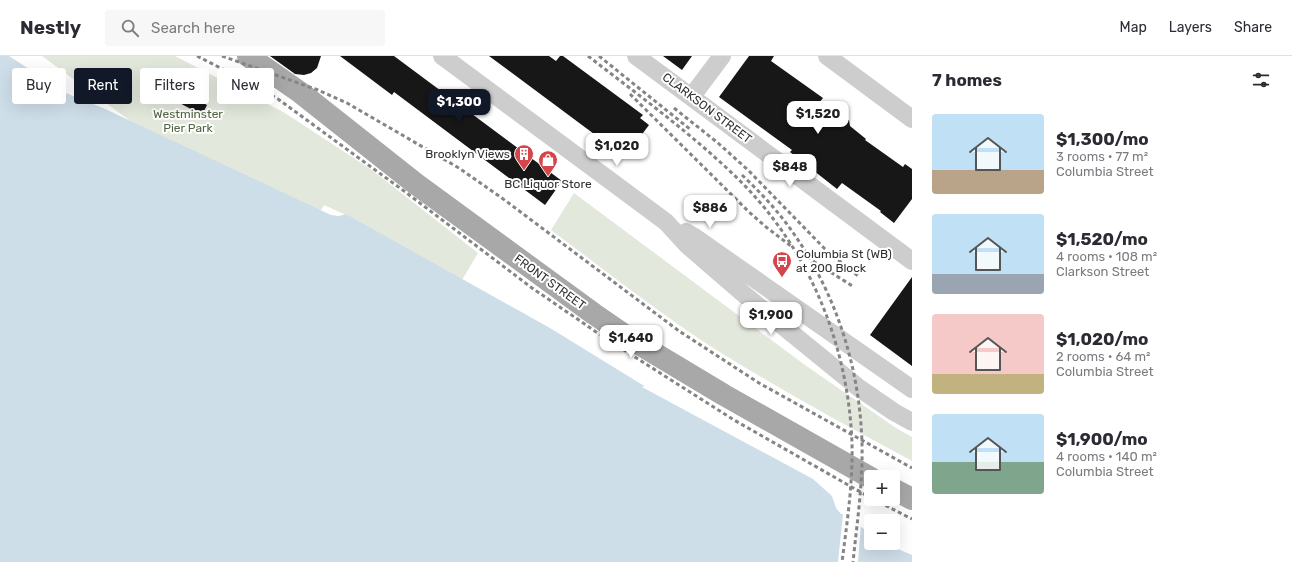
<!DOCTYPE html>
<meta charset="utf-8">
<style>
:root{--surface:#fff;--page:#f7f7f7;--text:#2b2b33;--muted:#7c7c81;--line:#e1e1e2;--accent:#111827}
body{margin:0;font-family:Rubik,sans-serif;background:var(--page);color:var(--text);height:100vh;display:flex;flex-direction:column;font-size:15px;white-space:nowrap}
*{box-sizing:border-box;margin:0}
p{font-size:13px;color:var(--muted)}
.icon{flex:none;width:22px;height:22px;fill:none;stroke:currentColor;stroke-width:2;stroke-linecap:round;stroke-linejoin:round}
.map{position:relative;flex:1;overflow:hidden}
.details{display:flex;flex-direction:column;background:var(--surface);width:380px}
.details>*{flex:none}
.banner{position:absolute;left:12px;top:12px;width:380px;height:36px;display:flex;gap:8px}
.fabs{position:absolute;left:864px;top:414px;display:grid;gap:8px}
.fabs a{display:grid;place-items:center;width:36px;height:36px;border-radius:4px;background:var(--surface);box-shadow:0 4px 16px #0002;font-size:20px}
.price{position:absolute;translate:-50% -34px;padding:0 9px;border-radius:8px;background:#fff;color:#222;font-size:13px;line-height:26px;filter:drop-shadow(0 1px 2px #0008)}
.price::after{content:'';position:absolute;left:50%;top:24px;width:12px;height:9px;margin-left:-6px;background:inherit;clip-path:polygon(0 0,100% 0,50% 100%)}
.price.selected{background:var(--accent);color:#fff}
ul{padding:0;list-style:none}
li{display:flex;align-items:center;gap:12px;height:100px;padding:0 20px}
li span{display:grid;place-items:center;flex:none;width:112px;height:80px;border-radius:4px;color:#555}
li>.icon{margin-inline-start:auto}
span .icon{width:48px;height:48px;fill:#fffc;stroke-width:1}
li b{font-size:17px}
h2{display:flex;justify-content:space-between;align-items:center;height:48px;padding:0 20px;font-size:17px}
.chip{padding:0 14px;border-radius:4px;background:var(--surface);box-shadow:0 4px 16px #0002;font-size:14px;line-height:36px}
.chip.selected{background:var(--accent);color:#fff}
header{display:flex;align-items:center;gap:24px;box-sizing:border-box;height:56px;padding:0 20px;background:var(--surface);border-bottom:1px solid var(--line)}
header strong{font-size:19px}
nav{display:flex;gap:22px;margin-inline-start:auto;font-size:14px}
.search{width:280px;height:36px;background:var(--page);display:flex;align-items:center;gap:10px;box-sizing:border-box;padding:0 14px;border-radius:4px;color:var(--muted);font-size:15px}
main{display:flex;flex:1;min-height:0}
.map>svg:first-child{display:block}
.green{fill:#e3e8dc}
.water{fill:#cedee9}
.pier{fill:#fff}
.building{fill:#171717}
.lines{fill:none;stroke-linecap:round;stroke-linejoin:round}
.minor{stroke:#cdcdcd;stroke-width:18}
.major{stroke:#a8a8a8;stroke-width:22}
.rail{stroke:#858585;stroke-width:3;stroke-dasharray:4 3;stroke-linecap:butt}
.labels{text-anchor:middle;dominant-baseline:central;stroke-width:4;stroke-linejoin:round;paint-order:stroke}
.street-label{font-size:12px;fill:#303030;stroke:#fff}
.park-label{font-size:12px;fill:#526741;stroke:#fff}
.poi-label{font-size:12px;fill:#303030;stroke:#fff;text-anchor:end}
</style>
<header>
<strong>Nestly</strong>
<div class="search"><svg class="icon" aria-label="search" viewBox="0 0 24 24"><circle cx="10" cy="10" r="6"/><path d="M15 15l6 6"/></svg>Search here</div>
<nav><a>Map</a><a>Layers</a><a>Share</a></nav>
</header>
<main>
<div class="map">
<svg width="912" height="506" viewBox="0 0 912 506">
<rect width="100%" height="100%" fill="#fff"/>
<!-- green -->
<path class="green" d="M42 0H175L285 57 372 114 478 197 462 224 346 159 324 149 299 193 129 64Z
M574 137 805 309 896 372 912 381V405C846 370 781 334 718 295 660 258 606 215 551 174Z"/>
<!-- water -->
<path class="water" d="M0 0H9L66 37 103 52 331 159 339 160 346 158 550 272 646 331 815 421 832 436 839 452 871 479V487H884L912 499V506H0Z"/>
<!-- pier -->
<path class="pier" d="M647 329 817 419 834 435 840 451 861 468 858 506H838L843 458H841L836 452 832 440 813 423 642 331Z"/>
<!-- building -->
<path class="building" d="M270 0H321L317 12 311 17 304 19 295 18Z
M340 0H394L562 125 545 149 394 36 392 39Z
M489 0H549L556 5 560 0H563L643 59 640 62 649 69 625 101Z
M663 0H692L682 14Z
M749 0H774L771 5 823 42 819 47 841 64H849L850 70 866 83 865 84 903 111 905 108 912 113V143L894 167 880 156 881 155 842 127 837 133 790 96 792 94 719 41Z
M164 25 207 49 202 59 159 36Z
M912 221V310L870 279Z"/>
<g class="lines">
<!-- minor -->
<path class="minor" d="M442 0 666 166 687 189 746 240 859 332 894 356 912 366
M636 0 912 205
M827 0 912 63
M692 40 722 0
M686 176 693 180 912 333"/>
<!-- major -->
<path class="major" d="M248 0 301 37 416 128 594 258 629 282 724 339 871 422
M893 433 912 443"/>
<!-- rail -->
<path class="rail" d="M197 0 252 28 278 43 404 135 532 232 605 282 734 364 871 442
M222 0 318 34 347 47 459 112 506 145 679 275 759 327 912 412
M588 0C637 38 688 75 733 118 807 188 848 285 852 387 853 427 847 467 842 506
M599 0 691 74
M630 38 749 156 766 171 791 190
M674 52 718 87 748 114 825 193 858 220
M742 119C761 137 779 156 794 178 837 240 860 313 862 388 863 427 857 467 853 506
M813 205 854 231
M873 443 912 463"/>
</g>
<!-- icons -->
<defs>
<symbol id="building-pin" viewBox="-11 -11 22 30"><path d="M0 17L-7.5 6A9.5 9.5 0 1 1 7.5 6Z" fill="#d4454c" stroke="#fff"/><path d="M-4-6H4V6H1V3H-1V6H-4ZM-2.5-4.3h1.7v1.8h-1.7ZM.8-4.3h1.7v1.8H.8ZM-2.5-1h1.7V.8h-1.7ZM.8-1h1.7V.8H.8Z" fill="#fff"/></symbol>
<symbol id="shop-pin" viewBox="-11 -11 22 30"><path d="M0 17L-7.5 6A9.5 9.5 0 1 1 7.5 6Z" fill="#d4454c" stroke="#fff"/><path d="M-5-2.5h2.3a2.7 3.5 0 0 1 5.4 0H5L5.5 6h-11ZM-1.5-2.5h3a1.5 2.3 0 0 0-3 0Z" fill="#fff"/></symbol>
<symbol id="bus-pin" viewBox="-11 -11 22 30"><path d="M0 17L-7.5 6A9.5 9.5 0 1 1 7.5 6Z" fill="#d4454c" stroke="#fff"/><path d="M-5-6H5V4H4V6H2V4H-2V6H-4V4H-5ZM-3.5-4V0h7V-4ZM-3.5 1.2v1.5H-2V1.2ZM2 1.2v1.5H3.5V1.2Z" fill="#fff"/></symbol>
</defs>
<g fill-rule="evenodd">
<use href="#building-pin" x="513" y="87" width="22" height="30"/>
<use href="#shop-pin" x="537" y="93" width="22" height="30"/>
<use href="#bus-pin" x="771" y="194" width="22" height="30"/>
</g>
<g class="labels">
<!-- street labels -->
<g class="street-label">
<text transform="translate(707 52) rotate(37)">CLARKSON STREET</text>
<text transform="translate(550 226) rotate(36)">FRONT STREET</text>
</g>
<!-- park labels -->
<g class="park-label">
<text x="188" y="58">Westminster<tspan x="188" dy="14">Pier Park</tspan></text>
</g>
<!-- poi labels -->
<g class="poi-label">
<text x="510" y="98">Brooklyn Views</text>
<text x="548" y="128" text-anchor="middle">BC Liquor Store</text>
<text x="796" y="198" text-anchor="start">Columbia St (WB)<tspan x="796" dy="14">at 200 Block</tspan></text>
</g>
</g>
</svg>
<div class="fabs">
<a>+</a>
<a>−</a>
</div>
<b class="price selected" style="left:459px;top:67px">$1,300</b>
<b class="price" style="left:818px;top:79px">$1,520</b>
<b class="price" style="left:617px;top:111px">$1,020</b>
<b class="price" style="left:790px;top:132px">$848</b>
<b class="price" style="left:710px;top:173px">$886</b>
<b class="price" style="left:771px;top:280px">$1,900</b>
<b class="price" style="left:631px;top:303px">$1,640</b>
<div class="banner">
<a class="chip">Buy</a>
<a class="chip selected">Rent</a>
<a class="chip">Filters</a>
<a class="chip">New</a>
</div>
</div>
<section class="details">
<h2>7 homes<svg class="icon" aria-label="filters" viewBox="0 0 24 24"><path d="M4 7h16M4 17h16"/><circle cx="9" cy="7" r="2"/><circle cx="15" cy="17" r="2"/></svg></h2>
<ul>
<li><span style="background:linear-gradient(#bfe0f5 70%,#b9a48a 0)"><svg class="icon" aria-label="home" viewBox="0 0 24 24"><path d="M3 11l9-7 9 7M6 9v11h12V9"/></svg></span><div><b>$1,300/mo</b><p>3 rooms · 77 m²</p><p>Columbia Street</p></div></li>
<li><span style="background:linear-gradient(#bfe0f5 75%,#9aa5b1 0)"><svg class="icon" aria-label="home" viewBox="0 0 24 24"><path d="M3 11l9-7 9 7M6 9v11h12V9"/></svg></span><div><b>$1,520/mo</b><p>4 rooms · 108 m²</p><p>Clarkson Street</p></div></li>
<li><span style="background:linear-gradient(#f6c9c9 75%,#c2b280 0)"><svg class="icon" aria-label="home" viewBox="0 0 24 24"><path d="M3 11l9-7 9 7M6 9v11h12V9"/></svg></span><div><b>$1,020/mo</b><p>2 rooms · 64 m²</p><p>Columbia Street</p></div></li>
<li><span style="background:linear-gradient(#bfe0f5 60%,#7fa58c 0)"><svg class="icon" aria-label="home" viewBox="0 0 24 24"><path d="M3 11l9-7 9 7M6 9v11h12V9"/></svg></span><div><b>$1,900/mo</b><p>4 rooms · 140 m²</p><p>Columbia Street</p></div></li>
</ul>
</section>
</main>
